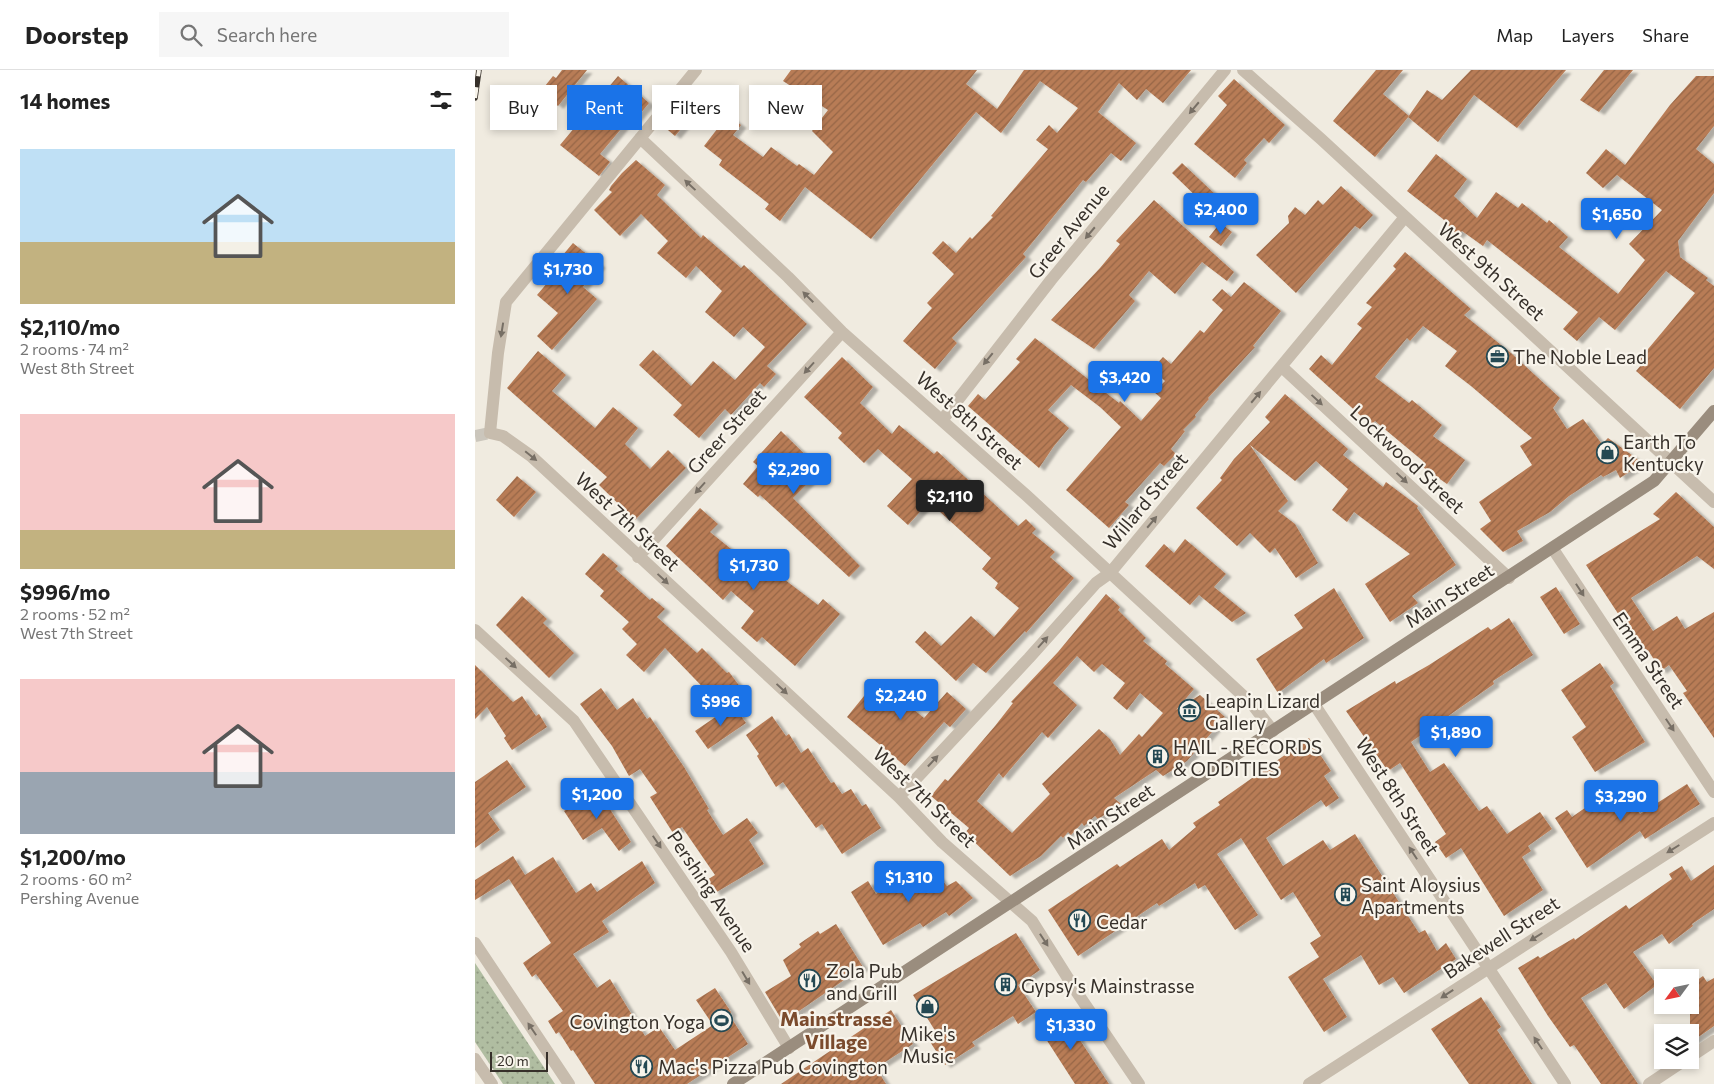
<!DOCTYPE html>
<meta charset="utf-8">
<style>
:root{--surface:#fff;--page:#f6f6f6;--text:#222;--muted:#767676;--line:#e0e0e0;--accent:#1a73e8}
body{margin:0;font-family:Commissioner,sans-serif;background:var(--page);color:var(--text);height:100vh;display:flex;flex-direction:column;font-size:19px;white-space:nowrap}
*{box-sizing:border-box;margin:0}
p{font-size:16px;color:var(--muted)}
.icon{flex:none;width:28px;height:28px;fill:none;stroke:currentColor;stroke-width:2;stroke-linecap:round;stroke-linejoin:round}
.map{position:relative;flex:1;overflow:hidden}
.details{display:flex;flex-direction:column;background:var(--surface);width:475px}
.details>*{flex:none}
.top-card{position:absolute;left:15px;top:15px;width:475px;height:45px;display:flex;gap:10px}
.needle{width:32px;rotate:237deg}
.buttons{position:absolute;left:1179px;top:899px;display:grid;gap:10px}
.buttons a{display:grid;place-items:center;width:45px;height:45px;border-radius:0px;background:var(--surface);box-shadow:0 2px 8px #0003;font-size:25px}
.scale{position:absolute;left:15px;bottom:12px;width:58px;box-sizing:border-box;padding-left:5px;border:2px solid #36302a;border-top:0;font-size:14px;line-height:18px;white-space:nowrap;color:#36302a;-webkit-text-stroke:4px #f8f4eb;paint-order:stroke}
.price{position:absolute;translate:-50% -42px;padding:0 11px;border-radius:5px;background:var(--accent);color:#fff;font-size:16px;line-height:32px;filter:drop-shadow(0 1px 2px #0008)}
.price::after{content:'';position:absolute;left:50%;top:30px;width:15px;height:11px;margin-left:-8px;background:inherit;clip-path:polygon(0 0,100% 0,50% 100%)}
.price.current{background:#222;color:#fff}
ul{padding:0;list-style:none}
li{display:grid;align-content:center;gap:10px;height:265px;padding:0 20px}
li span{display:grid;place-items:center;height:155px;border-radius:0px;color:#555}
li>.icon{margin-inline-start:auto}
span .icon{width:90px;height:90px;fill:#fffc;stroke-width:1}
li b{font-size:21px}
h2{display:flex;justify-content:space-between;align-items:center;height:60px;padding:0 20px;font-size:21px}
.tag{padding:0 18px;border-radius:0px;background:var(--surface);box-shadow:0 2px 8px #0003;font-size:18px;line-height:45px}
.tag.current{background:var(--accent);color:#fff}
header{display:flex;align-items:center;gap:30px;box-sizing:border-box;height:70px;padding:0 25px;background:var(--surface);border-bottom:1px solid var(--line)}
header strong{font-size:24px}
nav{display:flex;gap:28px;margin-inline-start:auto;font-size:18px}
.search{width:350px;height:45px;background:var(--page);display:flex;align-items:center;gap:12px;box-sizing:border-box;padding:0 18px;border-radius:0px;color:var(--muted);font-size:19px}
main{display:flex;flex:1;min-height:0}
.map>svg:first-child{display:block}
.park{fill:url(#park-dots)}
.building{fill:url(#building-hatch);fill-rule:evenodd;filter:url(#shadow)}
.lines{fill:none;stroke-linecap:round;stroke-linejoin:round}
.minor-tunnel{stroke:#cbc6bc;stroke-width:12;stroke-dasharray:12 6;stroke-linecap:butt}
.minor{stroke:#c7bcad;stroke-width:12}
.tertiary{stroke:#c7bcad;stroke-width:12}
.secondary{stroke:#9a8d7e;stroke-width:12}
.rail-casing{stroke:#36302a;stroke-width:5.5}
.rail{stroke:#f8f4eb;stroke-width:4;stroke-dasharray:11;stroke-linecap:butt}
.oneway{fill:#776f65}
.labels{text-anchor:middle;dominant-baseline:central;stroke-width:4.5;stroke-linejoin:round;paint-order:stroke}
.street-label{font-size:19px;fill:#36302a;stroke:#f8f4eb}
.poi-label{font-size:19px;fill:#36302a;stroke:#f8f4eb;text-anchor:start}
.neighbourhood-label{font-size:20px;font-weight:bold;fill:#7b4b2d;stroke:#f8f4eb}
</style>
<header>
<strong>Doorstep</strong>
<div class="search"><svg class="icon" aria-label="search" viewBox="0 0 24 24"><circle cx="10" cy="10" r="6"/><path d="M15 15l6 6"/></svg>Search here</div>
<nav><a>Map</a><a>Layers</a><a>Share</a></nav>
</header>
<main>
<section class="details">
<h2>14 homes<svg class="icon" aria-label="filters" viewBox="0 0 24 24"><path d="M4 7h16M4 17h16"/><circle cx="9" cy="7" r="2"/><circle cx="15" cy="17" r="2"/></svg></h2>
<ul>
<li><span style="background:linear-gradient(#bfe0f5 60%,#c2b280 0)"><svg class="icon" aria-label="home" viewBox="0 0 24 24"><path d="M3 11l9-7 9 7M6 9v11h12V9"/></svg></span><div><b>$2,110/mo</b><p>2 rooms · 74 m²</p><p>West 8th Street</p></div></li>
<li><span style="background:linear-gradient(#f6c9c9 75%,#c2b280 0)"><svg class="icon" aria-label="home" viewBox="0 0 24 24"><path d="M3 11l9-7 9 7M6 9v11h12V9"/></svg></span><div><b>$996/mo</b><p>2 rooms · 52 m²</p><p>West 7th Street</p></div></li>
<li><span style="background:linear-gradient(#f6c9c9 60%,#9aa5b1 0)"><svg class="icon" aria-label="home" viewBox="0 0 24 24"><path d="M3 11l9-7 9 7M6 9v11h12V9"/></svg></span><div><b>$1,200/mo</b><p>2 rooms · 60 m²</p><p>Pershing Avenue</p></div></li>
</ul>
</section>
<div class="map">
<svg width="1239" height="1014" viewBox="0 0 1239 1014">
<defs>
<pattern id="park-dots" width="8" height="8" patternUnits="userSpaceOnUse" patternTransform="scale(1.25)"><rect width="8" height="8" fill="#b0bda1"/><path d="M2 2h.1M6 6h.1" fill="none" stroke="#909a83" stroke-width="1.8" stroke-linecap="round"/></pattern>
<pattern id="building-hatch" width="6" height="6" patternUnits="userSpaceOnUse" patternTransform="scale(1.25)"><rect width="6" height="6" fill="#b87c56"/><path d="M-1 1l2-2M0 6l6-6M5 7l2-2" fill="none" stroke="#966647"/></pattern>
<filter id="shadow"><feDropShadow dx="5.5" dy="3" stdDeviation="1" flood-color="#0004"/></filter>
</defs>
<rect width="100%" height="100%" fill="#f0ebe0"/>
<!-- park -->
<path class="park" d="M0 893 80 1014H28L0 972Z"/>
<!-- building -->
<path class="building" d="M87 0H112L83 36 66 21 78 6 81 8Z
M316 0H502L491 14 522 39 549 0H716L688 33 671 19 662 30 644 13 623 42 661 73 646 91 636 83 611 112 608 110 548 184 551 187 477 268 482 273 460 299 428 271 457 238 452 233 479 204 457 183 468 171 481 183 495 167 497 169 518 147 516 146 573 79 561 70 574 55 582 63 603 38 565 11 526 63 501 42 396 169 330 117 305 151 290 139 294 134 244 95 247 90 229 76 253 45 266 55 258 65 288 87 296 77 322 96 324 94 339 105 358 82 337 61 353 40 308 11Z
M901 0H928L908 24 934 46 900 87 858 51Z
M996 0H1091L1042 58 999 25 963 72 933 47 952 20 967 30Z
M1129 0H1158L1124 42 1105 30Z
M143 6 174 33 155 56 151 53 125 84 135 92 124 106 85 75Z
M1221 6H1239V56L1221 79 1239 94V123L1203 171 1205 187 1233 208 1231 210 1239 216V298L1205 339 1161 301 1167 294 1163 291 1220 223 1191 201 1140 260 1124 247 1102 271 1088 259 1103 242 1012 170 1008 176 987 161 982 166 968 149 932 121 961 84 992 109 979 126 1002 148 1021 122 1043 138 1047 133 1072 153 1074 150 1093 167 1084 177 1143 224 1170 190 1154 174 1187 140 1142 105 1128 118 1111 103 1131 79 1150 95 1195 35Z
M759 9 810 55 794 73 789 68 769 90 772 93 760 108 719 74 752 35 743 26Z
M218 16 232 28 200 66 187 55Z
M161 90 190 115 182 125 226 168 228 165 266 198 269 195 332 254 292 296 301 304 289 317 285 313 256 345 250 339 224 368 198 345 207 335 164 295 178 280 216 316 238 291 260 310 290 277 268 257 259 267 230 242 247 221 221 196 211 208 182 183 193 171 166 144 145 166 119 140 137 122 134 120 136 116 147 103Z
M707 93 741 125 731 136 697 103Z
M866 116 898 145 885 159 880 156 821 223 781 185 814 153 813 146 820 137 830 145 843 130 848 135Z
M679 130 759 202 752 211 727 192 700 224 674 201 654 225 660 231 619 279 576 250 625 198 645 174 641 171Z
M745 153 757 162 746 176 734 167Z
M98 173 125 195 108 217 122 229 77 280 62 266 83 243 62 225 92 190 87 186Z
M930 182 996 239 989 245 1036 283 1085 328 1078 338 1092 359 1108 349 1127 374 1133 368 1168 393 1145 408 1141 400 1128 407 1126 405 1094 426 1075 442 1042 461 1048 471 1028 482 1005 459 1016 451 1004 432 1057 395 1045 376 1057 368 996 316 970 296 982 281 948 256 935 271 932 268 900 307 934 333 937 330 967 355 958 366 990 390 972 414 945 395 948 391 900 351 896 355 834 299 846 285 857 295 887 258 882 254 897 237 891 233 921 199 918 196Z
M769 212 806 241 778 276 780 277 733 328 734 329 720 345 721 347 708 360 710 361 696 379 701 384 689 396 685 393 650 432 654 435 634 458 591 420 646 357 625 337 596 315 573 340 594 358 579 376 564 398 493 336 503 324 510 330 545 292 541 289 560 268 644 333 645 331 666 351 686 328 679 322 690 311 677 299 688 287 696 294 725 260 729 263 748 240 737 230 747 219 756 227Z
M63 281 91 305 77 321 120 358 138 337 163 358 150 374 175 399 193 380 211 398 160 450 124 415 132 407 32 318Z
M367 287 398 317 385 333 417 364 424 355 459 384 462 381 543 456 551 449 561 459 557 463 580 482 575 487 599 508 551 563 550 561 511 603 498 593 481 611 440 572 450 561 466 576 496 546 519 567 544 538 520 518 523 513 507 499 516 488 454 432 433 455 412 436 437 409 403 379 389 393 363 368 367 363 329 327Z
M810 324 873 379 868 385 908 417 911 412 943 436 942 438 981 495 937 526 943 533 915 552 890 514 935 484 879 442 872 452 857 440 873 419 841 391 820 411 775 375 813 431 803 441 820 454 843 493 821 508 800 478 795 483 775 463 762 476 721 438 747 410 745 408 759 389 795 352 790 347Z
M306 361 346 400 318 428 385 496 374 507 285 425 283 427 268 414 283 396 278 392Z
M42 406 61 422 39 447 21 430Z
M1201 422 1239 457V499L1222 486 1156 528 1178 561 1202 546 1210 559 1239 542V668L1208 623 1212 621 1194 595 1186 601 1173 580 1169 583 1111 495 1185 449 1178 444Z
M225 438 243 454 235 462 287 504 293 497 343 535 348 529 365 544 320 596 287 567 282 572 266 558 279 541 256 521 248 530 191 476Z
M710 469 751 504 739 517 771 543 757 552 724 525 715 535 670 496 689 474 699 483Z
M128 483 143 496 140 499 175 530 177 528 190 539 182 547 222 583 227 578 252 603 254 602 266 618 245 635 190 578 169 602 151 585 162 574 147 559 154 552 125 526 129 521 110 504Z
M1081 517 1105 554 1089 564 1065 527Z
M859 518 889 568 851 593 849 589 803 623 781 589 828 558 819 545Z
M631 524 645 537 643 540 671 568 668 571 692 591 690 594 719 619 701 640 725 625 750 647 712 691 688 706 681 700 639 728 646 734 623 749 620 746 609 756 607 753 596 765 593 762 588 768 586 766 566 786 535 806 490 763 494 758 456 726 470 709 473 711 520 656 538 633 536 632 583 582ZM602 586 619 602 627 594 650 613 638 628 652 640 665 623 688 643 667 667 664 664 645 685 635 669 624 659 567 714 575 724 537 763 502 731 524 703 528 708 567 662 573 668 602 635 578 613Z
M47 526 72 549 68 553 99 583 74 608 21 555Z
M1034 548 1058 585 1018 611 1019 614 936 672 955 702 969 693 1004 741 1012 736 1032 764 1065 742 1077 759 1053 776 1056 781 1047 787 1068 820 1029 846 986 778 971 788 960 772 971 764 925 693 913 701 871 641 920 611 921 614 954 595 1013 557 1016 560Z
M1125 593 1139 613 1135 616 1170 672 1120 702 1097 667 1111 657 1086 620Z
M0 595 38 632 47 626 61 646 64 644 72 657 37 680 29 668 31 666 12 637 0 649Z
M402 610 449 648 472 622 491 639 475 657 469 652 430 696 372 647Z
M126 618 142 640 158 628 172 649 175 647 209 697 234 739 232 740 248 765 272 748 283 763 274 770 289 794 240 823 232 810 240 805 207 757 198 763 175 727 182 723 165 699 154 706 137 676 105 634Z
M258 635 271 653 233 679 220 661Z
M297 646 311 666 314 664 326 683 333 678 356 713 359 712 367 724 376 719 387 736 391 734 406 758 367 784 347 754 341 758 308 712 301 717 282 686 284 684 271 665Z
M834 668 856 701 849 706 864 728 851 737 846 730 791 768 808 796 848 770 855 780 880 764 944 863 950 860 962 881 971 873 981 889 929 923 918 907 904 915 886 885 848 909 872 947 849 962 813 907 844 887 835 873 846 866 818 822 806 830 766 768 742 784 783 845 760 860 730 815 723 819 720 813 684 836 682 833 603 886 573 840 642 794 645 797 687 769 694 780 721 757 718 753 745 735 743 732Z
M32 690 51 717 13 743 25 760 0 778V712Z
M1212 714 1225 734 1170 769 1165 761 1112 798 1080 748 1092 740 1097 747 1117 733 1119 737 1147 718 1165 744Z
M122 719 156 772 144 781 127 758 108 770 89 741Z
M38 786 50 805 78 787 101 823 116 813 122 822 167 791 180 813 127 851 134 862 98 884 122 918 135 909 170 966 184 957 200 980 238 955 221 930 240 918 256 942 255 946 273 974 212 1014H120L98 980 96 981 84 962 81 964 73 951 88 941 61 904 57 907 48 893 76 873 34 809 0 830V810Z
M451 792 472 816 481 811 498 828 474 846 471 842 448 857 445 853 408 875 376 822 393 811 401 824 418 812 420 815Z
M1239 795V839L1217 854 1218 856 1194 874 1187 864 1158 882 1182 915 1149 939 1131 913 1106 928 1163 1014H1126L1099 975 1095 977 1073 946 1043 898 1063 886 1065 888 1099 868 1100 870 1151 835 1154 839 1197 809 1194 804 1207 796 1216 811Z
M361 854 388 897 308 952 290 922 316 906 308 890 326 877 324 874 343 861 345 864Z
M541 863 565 900 543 915 561 942 543 954 538 946 497 972 500 976 470 995 450 964 459 959 438 925Z
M1228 906 1232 912 1239 908V956L1215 973V915Z
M1006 927 1026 957 1022 960 1057 1014H994L956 959Z
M416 940 438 974 401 998 411 1014H306Z
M585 940 634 1014H600L562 955Z"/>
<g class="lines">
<!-- minor-tunnel -->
<path class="minor-tunnel" d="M0 366 15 363"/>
<!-- minor -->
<path class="minor" d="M221 0 31 232 23 283 15 363 28 366 56 386 424 727 467 772 557 851 601 921 664 1014
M165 68 313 207 367 262 551 425 777 634 798 661
M807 297 1034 508
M468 349 576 210 750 0
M1078 479 1239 722
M163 487 367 262
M0 560 99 651 256 882 314 978
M839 634 1090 1014
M424 727 554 588 621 513 635 503 930 147
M0 873 94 1014
M1215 987 1239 971
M0 989 17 1014
M834 1014 1239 753
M1174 1014 1210 990"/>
<!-- tertiary -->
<path class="tertiary" d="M768 0 846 69 1239 432"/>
<!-- secondary -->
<path class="secondary" d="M258 1014 1179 411 1239 341"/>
<defs>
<path id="rail" d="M0 28 4 0"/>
</defs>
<!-- rail casing -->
<use href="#rail" class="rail-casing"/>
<!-- rail -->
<use href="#rail" class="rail"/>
</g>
<!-- one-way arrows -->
<defs><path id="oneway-solid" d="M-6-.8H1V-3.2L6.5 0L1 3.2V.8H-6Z" transform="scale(1.25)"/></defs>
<g class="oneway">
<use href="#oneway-solid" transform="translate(719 38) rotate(130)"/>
<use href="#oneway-solid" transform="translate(215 115) rotate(-137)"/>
<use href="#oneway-solid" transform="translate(615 163) rotate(130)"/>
<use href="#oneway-solid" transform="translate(333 227) rotate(-135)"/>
<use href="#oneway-solid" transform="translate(27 260) rotate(99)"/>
<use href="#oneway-solid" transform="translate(513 289) rotate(129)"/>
<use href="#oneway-solid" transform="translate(334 298) rotate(132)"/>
<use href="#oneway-solid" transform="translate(781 327) rotate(-50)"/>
<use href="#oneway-solid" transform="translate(842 330) rotate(43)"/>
<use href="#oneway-solid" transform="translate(56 386) rotate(39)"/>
<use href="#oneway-solid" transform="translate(927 408) rotate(43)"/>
<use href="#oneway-solid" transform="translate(225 418) rotate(132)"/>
<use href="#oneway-solid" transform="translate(677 452) rotate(-50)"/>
<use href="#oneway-solid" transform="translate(188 509) rotate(43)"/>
<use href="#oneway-solid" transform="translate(1105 520) rotate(57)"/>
<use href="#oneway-solid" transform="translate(568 572) rotate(-48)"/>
<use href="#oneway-solid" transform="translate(36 593) rotate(43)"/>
<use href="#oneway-solid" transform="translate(307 619) rotate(43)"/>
<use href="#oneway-solid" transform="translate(1195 655) rotate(56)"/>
<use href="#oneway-solid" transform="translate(458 691) rotate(-47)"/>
<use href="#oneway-solid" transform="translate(182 772) rotate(56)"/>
<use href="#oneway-solid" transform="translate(1198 779) rotate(148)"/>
<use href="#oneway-solid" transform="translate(938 783) rotate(-123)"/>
<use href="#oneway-solid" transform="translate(1061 867) rotate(148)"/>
<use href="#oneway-solid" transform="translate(569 870) rotate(57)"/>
<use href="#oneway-solid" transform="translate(271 908) rotate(59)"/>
<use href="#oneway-solid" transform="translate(972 924) rotate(147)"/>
<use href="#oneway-solid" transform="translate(57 959) rotate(-124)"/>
<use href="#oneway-solid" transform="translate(1063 973) rotate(-124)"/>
</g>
<!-- icons -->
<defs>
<symbol id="office-ring" viewBox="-11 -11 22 22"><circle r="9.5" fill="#f8f4eb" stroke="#254953" stroke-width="1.5"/><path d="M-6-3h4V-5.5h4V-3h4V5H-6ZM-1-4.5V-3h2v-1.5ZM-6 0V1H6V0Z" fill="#254953"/></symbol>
<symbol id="shop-ring" viewBox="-11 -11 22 22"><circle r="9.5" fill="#f8f4eb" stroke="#254953" stroke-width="1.5"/><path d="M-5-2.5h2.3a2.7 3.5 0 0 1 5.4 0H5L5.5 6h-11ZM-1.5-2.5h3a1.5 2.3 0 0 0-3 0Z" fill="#254953"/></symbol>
<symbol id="museum-ring" viewBox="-11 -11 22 22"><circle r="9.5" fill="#f8f4eb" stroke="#254953" stroke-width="1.5"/><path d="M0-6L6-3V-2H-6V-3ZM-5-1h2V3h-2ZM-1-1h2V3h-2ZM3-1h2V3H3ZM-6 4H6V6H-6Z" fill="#254953"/></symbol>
<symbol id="building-ring" viewBox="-11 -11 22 22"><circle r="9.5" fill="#f8f4eb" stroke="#254953" stroke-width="1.5"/><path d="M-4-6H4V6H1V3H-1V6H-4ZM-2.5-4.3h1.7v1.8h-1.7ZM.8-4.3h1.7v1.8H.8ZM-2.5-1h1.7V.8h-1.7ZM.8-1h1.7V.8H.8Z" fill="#254953"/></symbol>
<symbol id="restaurant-ring" viewBox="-11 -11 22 22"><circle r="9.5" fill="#f8f4eb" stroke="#254953" stroke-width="1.5"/><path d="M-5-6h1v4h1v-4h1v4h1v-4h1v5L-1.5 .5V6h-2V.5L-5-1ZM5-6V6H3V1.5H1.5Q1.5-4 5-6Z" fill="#254953"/></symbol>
<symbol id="stadium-ring" viewBox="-11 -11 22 22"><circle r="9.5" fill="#f8f4eb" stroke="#254953" stroke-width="1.5"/><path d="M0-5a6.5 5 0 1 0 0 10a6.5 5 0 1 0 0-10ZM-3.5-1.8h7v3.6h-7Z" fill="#254953"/></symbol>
</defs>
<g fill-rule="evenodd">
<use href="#office-ring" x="1010" y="274" width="25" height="25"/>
<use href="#shop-ring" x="1120" y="370" width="25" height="25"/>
<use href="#museum-ring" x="702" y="628" width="25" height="25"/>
<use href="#building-ring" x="670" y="674" width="25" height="25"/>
<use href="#building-ring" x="858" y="812" width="25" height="25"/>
<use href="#restaurant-ring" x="592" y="838" width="25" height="25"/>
<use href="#restaurant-ring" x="322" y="898" width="25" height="25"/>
<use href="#building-ring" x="518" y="902" width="25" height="25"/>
<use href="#shop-ring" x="440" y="924" width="25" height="25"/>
<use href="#stadium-ring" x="234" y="938" width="25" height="25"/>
<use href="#restaurant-ring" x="154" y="984" width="25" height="25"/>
</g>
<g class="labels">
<!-- street labels -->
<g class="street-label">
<text transform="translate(593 161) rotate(-51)">Greer Avenue</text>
<text transform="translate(1017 201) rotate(42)">West 9th Street</text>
<text transform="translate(495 350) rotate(42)">West 8th Street</text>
<text transform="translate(251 361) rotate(-48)">Greer Street</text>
<text transform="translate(933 389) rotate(43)">Lockwood Street</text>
<text transform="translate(670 431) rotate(-50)">Willard Street</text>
<text transform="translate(153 451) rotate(43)">West 7th Street</text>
<text transform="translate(974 525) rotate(-33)">Main Street</text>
<text transform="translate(1174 590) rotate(56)">Emma Street</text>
<text transform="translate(923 726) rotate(57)">West 8th Street</text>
<text transform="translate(450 727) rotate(44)">West 7th Street</text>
<text transform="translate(635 746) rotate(-34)">Main Street</text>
<text transform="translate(237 821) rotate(56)">Pershing Avenue</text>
<text transform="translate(1026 867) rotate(-33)">Bakewell Street</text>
</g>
<!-- poi labels -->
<g class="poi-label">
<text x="1038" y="286">The Noble Lead</text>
<text x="1148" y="371">Earth To<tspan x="1148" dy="22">Kentucky</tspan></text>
<text x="730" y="630">Leapin Lizard<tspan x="730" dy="22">Gallery</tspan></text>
<text x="698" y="676">HAIL - RECORDS<tspan x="698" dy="22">&amp; ODDITIES</tspan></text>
<text x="886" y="814">Saint Aloysius<tspan x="886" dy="22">Apartments</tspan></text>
<text x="621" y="851">Cedar</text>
<text x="351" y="900">Zola Pub<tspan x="351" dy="22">and Grill</tspan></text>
<text x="546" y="915">Gypsy's Mainstrasse</text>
<text x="230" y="951" text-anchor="end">Covington Yoga</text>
<text x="453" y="963" text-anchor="middle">Mike's<tspan x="453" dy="22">Music</tspan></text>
<text x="183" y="996">Mac's Pizza Pub Covington</text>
</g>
<!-- neighbourhood labels -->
<g class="neighbourhood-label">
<text x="361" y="948">Mainstrasse<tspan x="361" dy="23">Village</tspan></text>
</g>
</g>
</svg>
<div class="buttons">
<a><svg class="needle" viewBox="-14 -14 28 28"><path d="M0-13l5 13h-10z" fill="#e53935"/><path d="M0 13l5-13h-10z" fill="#767676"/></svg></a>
<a><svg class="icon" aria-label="layers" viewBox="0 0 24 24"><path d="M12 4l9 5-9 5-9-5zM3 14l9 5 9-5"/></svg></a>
</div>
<div class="scale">20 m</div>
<b class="price" style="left:746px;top:165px">$2,400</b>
<b class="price" style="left:1142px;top:170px">$1,650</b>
<b class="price" style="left:93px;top:225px">$1,730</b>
<b class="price" style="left:650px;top:333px">$3,420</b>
<b class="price" style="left:319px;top:425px">$2,290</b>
<b class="price current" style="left:475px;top:452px">$2,110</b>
<b class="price" style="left:279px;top:521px">$1,730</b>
<b class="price" style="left:426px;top:651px">$2,240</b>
<b class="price" style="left:246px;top:657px">$996</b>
<b class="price" style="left:981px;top:688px">$1,890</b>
<b class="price" style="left:122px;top:750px">$1,200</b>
<b class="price" style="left:1146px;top:752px">$3,290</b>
<b class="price" style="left:434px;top:833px">$1,310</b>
<b class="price" style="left:596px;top:981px">$1,330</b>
<div class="top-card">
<a class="tag">Buy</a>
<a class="tag current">Rent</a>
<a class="tag">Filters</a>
<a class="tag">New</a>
</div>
</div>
</main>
